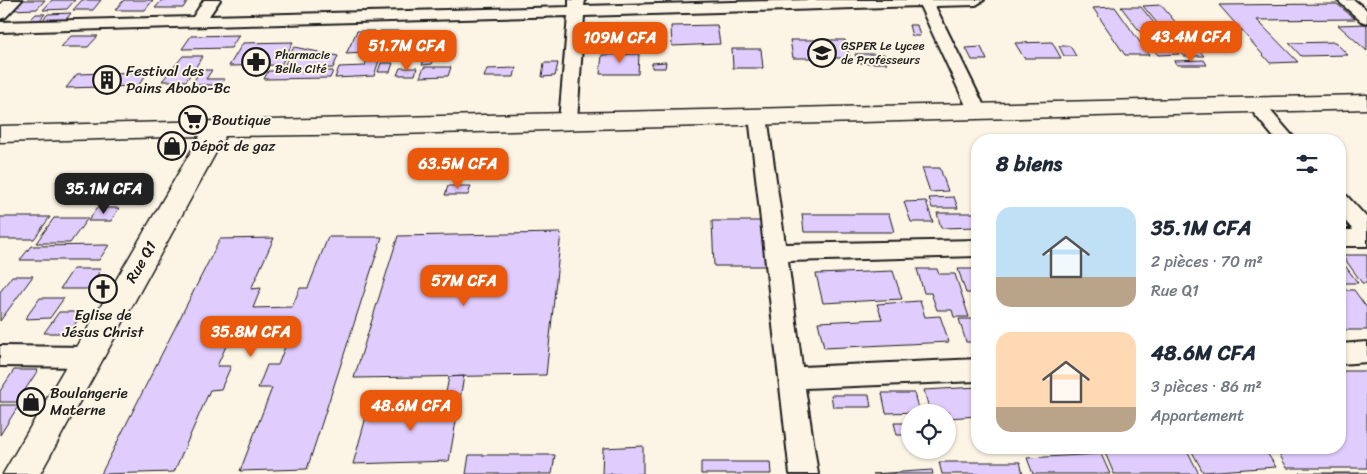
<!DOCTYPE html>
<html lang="fr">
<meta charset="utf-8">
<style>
:root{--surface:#fff;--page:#f2f2f3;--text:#1f2937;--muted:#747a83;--accent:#ea580c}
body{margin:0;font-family:Sriracha,sans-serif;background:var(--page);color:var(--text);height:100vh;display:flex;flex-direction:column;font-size:19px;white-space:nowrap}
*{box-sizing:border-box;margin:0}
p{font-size:16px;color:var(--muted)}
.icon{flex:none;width:28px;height:28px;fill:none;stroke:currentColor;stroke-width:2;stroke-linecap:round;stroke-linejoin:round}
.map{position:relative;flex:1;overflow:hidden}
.panel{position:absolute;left:971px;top:134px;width:375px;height:320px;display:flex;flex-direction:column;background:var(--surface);border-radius:20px;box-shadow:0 1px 4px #0004}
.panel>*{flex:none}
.tools{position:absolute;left:901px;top:404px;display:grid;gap:10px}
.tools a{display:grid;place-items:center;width:55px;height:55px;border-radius:50%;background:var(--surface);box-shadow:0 1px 4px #0004;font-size:25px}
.price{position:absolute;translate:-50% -42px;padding:0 11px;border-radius:10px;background:var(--accent);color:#fff;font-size:16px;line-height:32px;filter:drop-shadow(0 1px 2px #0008)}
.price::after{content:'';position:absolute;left:50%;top:30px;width:15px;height:11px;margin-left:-8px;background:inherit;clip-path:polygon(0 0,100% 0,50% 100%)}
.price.on{background:#222;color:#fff}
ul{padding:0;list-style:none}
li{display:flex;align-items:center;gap:15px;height:125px;padding:0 25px}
li span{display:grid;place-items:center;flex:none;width:140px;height:100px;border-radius:15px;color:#555}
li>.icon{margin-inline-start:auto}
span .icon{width:60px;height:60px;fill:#fffc;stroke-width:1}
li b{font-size:21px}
h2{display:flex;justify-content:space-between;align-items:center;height:60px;padding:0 25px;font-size:21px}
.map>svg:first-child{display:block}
.building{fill:#e0ccfd;stroke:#1c1c1c}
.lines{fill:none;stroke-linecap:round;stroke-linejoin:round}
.street-casing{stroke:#1c1c1c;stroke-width:4}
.secondary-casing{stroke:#1c1c1c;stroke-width:3}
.street{fill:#fcf5e5;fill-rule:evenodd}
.secondary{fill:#fcf5e5;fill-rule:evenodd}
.labels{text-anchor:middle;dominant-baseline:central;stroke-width:4;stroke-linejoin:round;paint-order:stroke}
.far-poi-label{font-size:12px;fill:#1c1c1c;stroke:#fcf5e5;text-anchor:start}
.poi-label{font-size:15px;fill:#1c1c1c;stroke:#fcf5e5;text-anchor:start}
.street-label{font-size:15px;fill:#1c1c1c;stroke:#fcf5e5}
</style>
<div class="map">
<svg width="1367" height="474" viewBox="0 0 1367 474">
<rect width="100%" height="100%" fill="#fcf5e5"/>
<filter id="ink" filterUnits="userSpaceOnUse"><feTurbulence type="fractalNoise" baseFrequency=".02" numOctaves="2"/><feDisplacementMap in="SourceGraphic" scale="10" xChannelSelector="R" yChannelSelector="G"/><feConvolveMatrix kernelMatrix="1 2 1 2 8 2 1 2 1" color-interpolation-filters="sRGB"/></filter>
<g filter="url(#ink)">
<!-- building -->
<path class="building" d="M20 0H45L37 9 11 10Z
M52 0H75L67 9 43 10Z
M82 0H101L93 10H73Z
M124 0H153L145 10H115Z
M162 0H188L183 8H155Z
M1337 4 1355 19 1257 20 1298 62 1270 63 1219 5Z
M1161 5 1204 56H1184L1143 6Z
M1115 7 1149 55H1125L1093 8Z
M1121 7H1141L1179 54 1158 55Z
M71 13 65 21 41 22 48 14Z
M36 14H45L38 22H28Z
M1367 24V51L1338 25Z
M717 25 720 44 672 46 671 26Z
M909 25H917L920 36H912Z
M357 31H375L365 53 346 54Z
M380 31H400L391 52H371Z
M239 35 231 48 182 49 191 36Z
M71 36H98L88 47H61Z
M790 40H845L850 58H793Z
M293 42 281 65 229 66 243 43Z
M1052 42 1061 58H1024L1015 43Z
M1335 42 1348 55 1301 56 1289 43Z
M1059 46H1070L1076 56H1064Z
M294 47 338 56 333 68H283Z
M981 47 987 60H972L966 48Z
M732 49H761L763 68H733Z
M368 54H381L374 76 335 78 339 67 365 66Z
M639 54 638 74H600L602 55Z
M855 54H884L887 63H858Z
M183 56H203L186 81H162Z
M425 57H435L432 64 422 65Z
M1204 60 1207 65H1177L1174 61Z
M666 62 665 68H652V63Z
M381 63H393L390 72H378Z
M544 63H558L555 76 542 77Z
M424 67H451L448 76 420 77Z
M400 68H417L415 75H397Z
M516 68 514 77H484L487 69Z
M201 70H212L206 79H225L221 85H191Z
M268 71H333L330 78 264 79Z
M148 72 138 86 66 88 77 74Z
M922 168H940L948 191 930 192Z
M448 186H471L468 195H445Z
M954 197 958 208H932L929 198Z
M926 201 933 222H911L904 202Z
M97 208H119L111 221H88Z
M937 213H978V227L941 228Z
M802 214H889L894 232H804Z
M0 217H50L34 239H0Z
M54 218H88L70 243H36Z
M712 221H761L766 266H714Z
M561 233 546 375 354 378 398 236Z
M328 237H382L307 469 240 471 272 388H258L267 365H278L295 321 237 322 217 366H231L221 389 210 390 174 472 101 474 220 239 274 238 251 289 261 288 253 308 292 307 300 288H308Z
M109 245 99 260H20L31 246Z
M1342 255H1367V283H1362Z
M1340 259 1358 283H1340Z
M73 269H101L89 289H60Z
M917 269H937L939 274H955L969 317H954L952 310H937L931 293H924Z
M958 269H978V293H966Z
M893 271 902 299 823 303 816 274Z
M12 276H33L0 321V292Z
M1340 290H1354L1367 308V330H1340Z
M40 298H64L50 318 25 319Z
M920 301 925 317 940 316 949 342 824 348 818 322 882 319 877 304Z
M59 312H83L69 333H44Z
M959 319H978V342H966Z
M14 370H38L17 402H0V391Z
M1340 371H1367V468H1287L1276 448H1340Z
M464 376 449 461 353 464 368 410 443 408 449 377Z
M978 387V416L948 418V412H930L924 390Z
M882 393H914L919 412 886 413Z
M831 395H869L871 407H833Z
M0 405H19L0 435Z
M894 423H910V435H897Z
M643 446V474H602L603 448Z
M1103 448H1186L1199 474H1114Z
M1190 448H1264L1276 467 1203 472Z
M1101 454 1110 474H1033L1027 458Z
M469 455H555L552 474H466Z
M701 462H770L771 474H701Z
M939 462H1020L1023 474H942Z
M932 470 933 474H873Z
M1299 473H1367V474H1300Z"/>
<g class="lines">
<defs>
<path id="street" d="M5 0H22L6 17 0 19V5Z
M204 0H220L209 16 569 7V0H585L584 6 808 0H984L976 5 935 6 986 110 983 114H971L968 110 920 6 584 16 577 121 575 125 568 127 561 125 559 121 568 16 0 32V22L193 17Z
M1337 0H1354L1367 10V23L1361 21Z
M1256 99 1262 101 1296 140H1276L1247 105 1250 101Z
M758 110 764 112 767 116 785 244 978 240V256L788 261 802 367 978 359V381L805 388 818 474H790L749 116 752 112Z
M1340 194 1347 196 1367 218V246H1340V230H1353L1340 215Z
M1367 342V362L1340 364V344Z
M0 346 87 347 96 350 99 357 96 364 87 367 0 366Z"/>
<path id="secondary" d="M1367 95V109L396 134 225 136 40 474H3L200 136 0 142V126Z"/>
</defs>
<!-- street casing -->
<use href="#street" class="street-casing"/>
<!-- secondary casing -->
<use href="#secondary" class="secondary-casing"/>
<!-- street -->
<use href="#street" class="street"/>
<!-- secondary -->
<use href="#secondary" class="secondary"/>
</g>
</g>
<!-- icons -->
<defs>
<symbol id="school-ring" viewBox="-11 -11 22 22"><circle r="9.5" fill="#fcf5e5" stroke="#1c1c1c" stroke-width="1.5"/><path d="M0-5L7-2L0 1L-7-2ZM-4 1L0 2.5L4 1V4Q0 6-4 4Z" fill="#1c1c1c"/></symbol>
<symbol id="pharmacy-ring" viewBox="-11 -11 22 22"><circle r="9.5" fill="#fcf5e5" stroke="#1c1c1c" stroke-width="1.5"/><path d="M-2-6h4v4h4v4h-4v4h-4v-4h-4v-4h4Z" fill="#1c1c1c"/></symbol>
<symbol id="building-ring" viewBox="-11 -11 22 22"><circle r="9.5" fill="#fcf5e5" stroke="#1c1c1c" stroke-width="1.5"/><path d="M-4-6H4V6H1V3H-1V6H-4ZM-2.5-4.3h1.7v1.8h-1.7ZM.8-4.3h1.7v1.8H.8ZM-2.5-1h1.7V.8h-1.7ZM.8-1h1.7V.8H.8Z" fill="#1c1c1c"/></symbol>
<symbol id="supermarket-ring" viewBox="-11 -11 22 22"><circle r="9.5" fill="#fcf5e5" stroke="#1c1c1c" stroke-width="1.5"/><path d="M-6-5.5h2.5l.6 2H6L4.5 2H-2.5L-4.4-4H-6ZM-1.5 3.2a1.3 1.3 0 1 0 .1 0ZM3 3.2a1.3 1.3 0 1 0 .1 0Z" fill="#1c1c1c"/></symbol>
<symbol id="shop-ring" viewBox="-11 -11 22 22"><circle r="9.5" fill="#fcf5e5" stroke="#1c1c1c" stroke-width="1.5"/><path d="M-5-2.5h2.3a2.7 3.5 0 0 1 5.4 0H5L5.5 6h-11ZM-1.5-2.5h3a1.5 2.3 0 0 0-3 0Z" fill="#1c1c1c"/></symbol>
<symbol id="church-ring" viewBox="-11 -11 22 22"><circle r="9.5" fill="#fcf5e5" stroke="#1c1c1c" stroke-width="1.5"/><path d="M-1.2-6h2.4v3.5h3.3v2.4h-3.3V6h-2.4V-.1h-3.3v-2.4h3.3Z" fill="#1c1c1c"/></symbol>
</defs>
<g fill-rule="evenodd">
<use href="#school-ring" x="806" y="37" width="32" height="32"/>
<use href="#pharmacy-ring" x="240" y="46" width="32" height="32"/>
<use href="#building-ring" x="91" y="64" width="32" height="32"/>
<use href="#supermarket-ring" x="177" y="104" width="32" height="32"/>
<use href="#shop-ring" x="156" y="130" width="32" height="32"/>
<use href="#church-ring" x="87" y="273" width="32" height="32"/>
<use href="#shop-ring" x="15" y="386" width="32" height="32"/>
</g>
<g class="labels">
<!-- far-poi labels -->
<g class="far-poi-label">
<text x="841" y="46">GSPER Le Lycee<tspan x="841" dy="14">de Professeurs</tspan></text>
<text x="275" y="55">Pharmacie<tspan x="275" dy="14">Belle Cité</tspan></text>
</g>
<!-- poi labels -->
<g class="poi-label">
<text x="126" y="71">Festival des<tspan x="126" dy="17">Pains Abobo-Bc</tspan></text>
<text x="212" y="120">Boutique</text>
<text x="191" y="146">Dépôt de gaz</text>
<text x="103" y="315" text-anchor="middle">Eglise de<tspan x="103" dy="17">Jésus Christ</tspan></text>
<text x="50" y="393">Boulangerie<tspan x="50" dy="17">Materne</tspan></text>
</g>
<!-- street labels -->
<g class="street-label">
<text transform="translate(141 262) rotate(-60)">Rue Q1</text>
</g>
</g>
</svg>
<div class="tools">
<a><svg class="icon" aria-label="locate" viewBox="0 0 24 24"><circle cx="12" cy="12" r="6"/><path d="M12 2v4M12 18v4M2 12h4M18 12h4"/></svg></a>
</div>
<b class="price" style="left:1191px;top:63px">43.4M CFA</b>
<b class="price" style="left:620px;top:64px">109M CFA</b>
<b class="price" style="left:407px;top:72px">51.7M CFA</b>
<b class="price" style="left:458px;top:190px">63.5M CFA</b>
<b class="price on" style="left:104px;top:215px">35.1M CFA</b>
<b class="price" style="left:464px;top:307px">57M CFA</b>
<b class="price" style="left:251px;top:358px">35.8M CFA</b>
<b class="price" style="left:411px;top:432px">48.6M CFA</b>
<section class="panel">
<h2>8 biens<svg class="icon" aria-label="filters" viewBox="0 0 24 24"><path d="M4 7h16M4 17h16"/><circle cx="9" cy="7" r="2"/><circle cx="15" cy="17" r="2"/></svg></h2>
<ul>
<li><span style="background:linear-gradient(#bfe0f5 70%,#b9a48a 0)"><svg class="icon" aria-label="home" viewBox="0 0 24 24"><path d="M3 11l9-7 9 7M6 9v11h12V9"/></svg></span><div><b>35.1M CFA</b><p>2 pièces · 70 m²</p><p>Rue Q1</p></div></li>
<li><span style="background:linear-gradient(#ffd9b3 75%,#b9a48a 0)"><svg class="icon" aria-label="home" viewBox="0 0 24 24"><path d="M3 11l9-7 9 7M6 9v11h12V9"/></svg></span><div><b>48.6M CFA</b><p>3 pièces · 86 m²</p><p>Appartement</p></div></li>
</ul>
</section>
</div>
